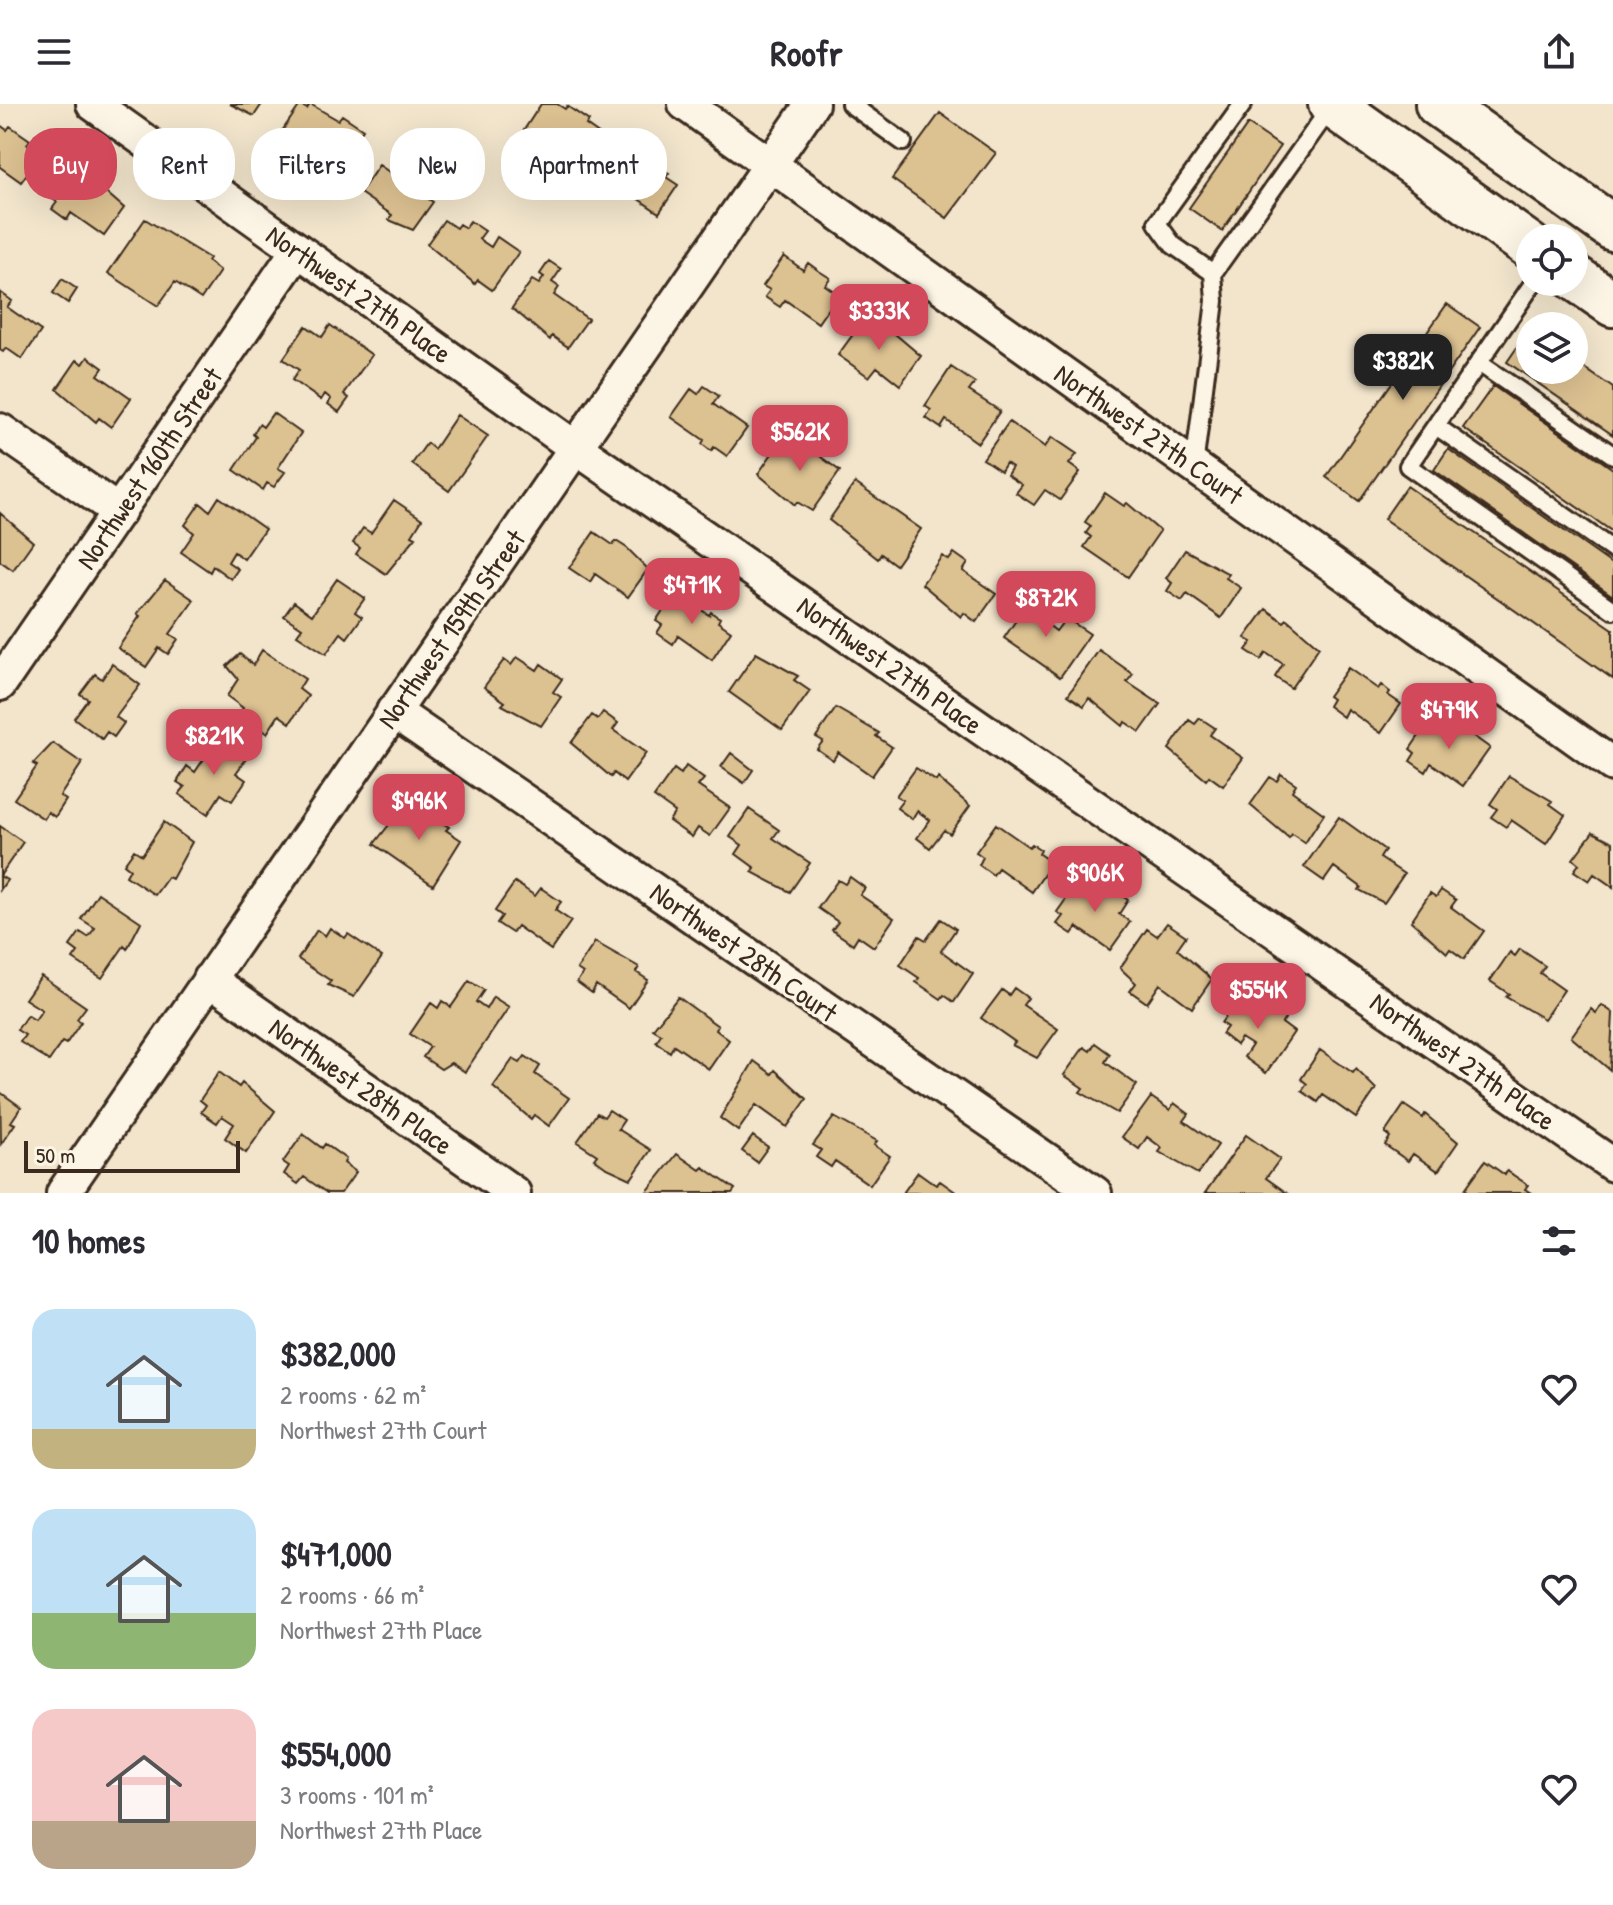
<!DOCTYPE html>
<meta charset="utf-8">
<style>
:root{--surface:#fff;--page:#f7f7f7;--text:#2b2b33;--muted:#7c7c81;--accent:#d1495b}
body{margin:0;font-family:"Patrick Hand",sans-serif;background:var(--page);color:var(--text);height:100vh;display:flex;flex-direction:column;font-size:30px;white-space:nowrap}
*{box-sizing:border-box;margin:0}
p{font-size:26px;color:var(--muted)}
.icon{flex:none;width:44px;height:44px;fill:none;stroke:currentColor;stroke-width:2;stroke-linecap:round;stroke-linejoin:round}
.map{position:relative;height:1089px;overflow:hidden}
.drawer{display:flex;flex-direction:column;background:var(--surface);flex:1}
.drawer>*{flex:none}
.top-card{position:absolute;left:24px;top:24px;width:800px;height:72px;display:flex;gap:16px}
.fabs{position:absolute;left:1516px;top:120px;display:grid;gap:16px}
.fabs a{display:grid;place-items:center;width:72px;height:72px;border-radius:50%;background:var(--surface);box-shadow:0 8px 32px #0002;font-size:40px}
.scale{position:absolute;left:24px;bottom:20px;width:216px;box-sizing:border-box;padding-left:8px;border:4px solid #3b2a1e;border-top:0;font-size:22px;line-height:28px;white-space:nowrap;color:#3b2a1e;-webkit-text-stroke:6px #fcf5e5;paint-order:stroke}
.price{position:absolute;translate:-50% -68px;padding:0 18px;border-radius:16px;background:var(--accent);color:#fff;font-size:26px;line-height:52px;filter:drop-shadow(0 2px 4px #0008)}
.price::after{content:'';position:absolute;left:50%;top:48px;width:24px;height:18px;margin-left:-12px;background:inherit;clip-path:polygon(0 0,100% 0,50% 100%)}
.price.on{background:#222;color:#fff}
ul{padding:0;list-style:none}
li{display:flex;align-items:center;gap:24px;height:200px;padding:0 32px}
li span{display:grid;place-items:center;flex:none;width:224px;height:160px;border-radius:24px;color:#555}
li>.icon{margin-inline-start:auto}
span .icon{width:96px;height:96px;fill:#fffc;stroke-width:1}
li b{font-size:34px}
h2{display:flex;justify-content:space-between;align-items:center;height:96px;padding:0 32px;font-size:34px}
.tag{padding:0 28px;border-radius:32px;background:var(--surface);box-shadow:0 8px 32px #0002;font-size:28px;line-height:72px}
.tag.on{background:var(--accent);color:#fff}
header{display:flex;justify-content:space-between;align-items:center;height:104px;padding:0 32px;background:var(--surface);font-size:36px;font-weight:700}
.map>svg:first-child{display:block}
.building{fill:#dcc191;stroke:#3b2a1e;stroke-width:2}
.lines{fill:none;stroke-linecap:round;stroke-linejoin:round}
.service-casing{stroke:#3b2a1e;stroke-width:22}
.minor-casing{stroke:#3b2a1e;stroke-width:38}
.primary-casing{stroke:#3b2a1e;stroke-width:50}
.service{stroke:#fcf5e5;stroke-width:16}
.minor{stroke:#fcf5e5;stroke-width:32}
.primary{stroke:#fcf5e5;stroke-width:44}
.labels{text-anchor:middle;dominant-baseline:central;stroke-width:6;stroke-linejoin:round;paint-order:stroke}
.street-label{font-size:28px;fill:#3b2a1e;stroke:#fcf5e5}
</style>
<header><svg class="icon" aria-label="menu" viewBox="0 0 24 24"><path d="M4 6h16M4 12h16M4 18h16"/></svg>Roofr<svg class="icon" aria-label="share" viewBox="0 0 24 24"><path d="M12 15V3M7 8l5-5 5 5M5 13v7h14v-7"/></svg></header>
<div class="map">
<svg width="1613" height="1089" viewBox="0 0 1613 1089">
<rect width="100%" height="100%" fill="#f2e5cc"/>
<filter id="ink" filterUnits="userSpaceOnUse"><feTurbulence type="fractalNoise" baseFrequency=".0125" numOctaves="2"/><feDisplacementMap in="SourceGraphic" scale="16" xChannelSelector="R" yChannelSelector="G"/><feConvolveMatrix kernelMatrix="1 2 1 2 8 2 1 2 1" color-interpolation-filters="sRGB"/></filter>
<g filter="url(#ink)">
<!-- building -->
<path class="building" d="M230 0H262L254 12Z
M310 0 338 16 342 11 363 25 334 68 296 47 299 43 280 30 300 1 307 5Z
M541 0H557L565 5 567 2 589 17 586 21 600 31 581 59 547 36 542 43 522 29Z
M940 9 996 49 947 114 892 75Z
M1248 20 1280 42 1222 127 1189 104Z
M0 21 7 26 10 22 30 36 27 40 41 50 21 78 0 63Z
M624 43 669 69 666 73 678 81 659 109 625 86 621 93 606 83 611 76 605 72Z
M379 61 433 98 413 126 389 116 392 111 360 89Z
M71 66 89 79 92 76 124 104 104 132 71 109 67 116 52 105 57 98 51 94Z
M145 115 209 154 207 157 220 167 201 195 175 178 158 202 108 169Z
M444 116 456 124 459 120 465 124 470 117 485 127 479 135 491 143 497 133 519 148 492 186 478 176 475 180 427 140Z
M784 152 803 166 808 159 819 167 830 174 825 181 838 190 818 219 785 196 780 203 765 193 770 186 763 182Z
M549 157 561 165 552 178 559 183 554 191 588 215 568 243 552 232 550 236 512 204 532 176 539 180 544 173 540 170Z
M62 175 77 185 68 199 53 189Z
M0 188 12 197 7 203 41 227 22 255 6 244 3 248 0 246Z
M1447 200 1480 223 1359 397 1326 373Z
M865 214 885 228 888 224 921 252 900 281 877 263 869 273 838 251Z
M330 221 372 251 344 290 349 294 339 308 328 300 331 295 325 290 321 296 292 276 299 266 283 255 306 222 322 233Z
M1529 226 1530 266H1574V257L1613 284V331L1507 258Z
M88 253 103 264 98 271 131 294 111 323 99 314 96 318 57 285 77 256 83 260Z
M951 263 975 279 969 287 1000 307 978 339 946 316 941 324 926 314 931 306 925 302Z
M704 282 719 292 713 300 747 324 727 352 714 343 711 347 702 340 704 336 671 313 691 285 698 290Z
M1493 282 1613 365V428L1463 324Z
M273 309 301 329 278 364 285 368 274 383 267 379 263 386 234 366 256 333 253 330 259 320 263 323Z
M457 311 488 332 449 387 412 360 427 339 434 345Z
M1009 318 1045 343 1052 333 1077 350 1069 360 1080 368 1060 396 1045 386 1034 401 1016 389 1022 381 1007 371 1012 363 1006 359 1001 367 983 355Z
M805 333 825 347 821 353 840 367 812 407 797 398 795 401 758 370 778 341 784 346 790 338 797 343Z
M1448 345 1613 461V492L1434 366Z
M855 379 921 425 896 461 881 450 878 455 829 416Z
M1407 382 1613 525V575L1384 415Z
M1105 389 1124 402 1127 399 1160 427 1128 473 1084 443 1091 433 1086 429 1091 422 1085 418Z
M219 393 265 425 244 455 234 448 228 458 238 465 231 475 213 462 210 468 181 448 194 429 185 421 200 399 210 407Z
M394 396 422 415 412 431 416 433 386 470 356 450 360 444 353 439 363 424 371 429Z
M0 409 33 438 13 466 0 457Z
M594 428 613 441 616 437 627 444 648 465 628 493 595 470 590 478 569 464Z
M1185 446 1229 470 1226 474 1241 484 1221 514 1187 490 1182 497 1167 487 1172 479 1166 474Z
M954 449 968 459 963 467 996 490 976 518 964 509 961 513 922 480 942 452 949 456Z
M337 475 365 494 355 508 362 513 347 534 341 529 326 550 297 531 302 524 284 512 294 498 312 511Z
M165 476 194 496 170 530 178 535 168 550 159 544 146 563 118 544 140 512 137 510Z
M675 488 709 511 711 508 715 511 720 514 718 518 731 527 712 556 678 532 673 540 657 529 662 521 656 517Z
M1029 497 1052 513 1047 520 1056 527 1066 514 1090 530 1060 573 1004 534Z
M1266 505 1284 518 1287 515 1319 543 1291 584 1275 573 1283 560 1266 549 1261 556 1246 546 1252 538 1245 534Z
M262 546 305 575 299 585 308 592 290 619 279 611 267 629 239 610 243 604 227 592 238 575 227 562 240 550 253 561Z
M1099 546 1133 570 1127 578 1160 600 1140 628 1125 618 1123 622 1089 594 1084 602 1068 591Z
M756 549 798 572 794 576 810 587 782 626 729 588Z
M517 553 537 566 541 560 562 575 553 588 561 593 541 622 502 601 505 598 484 583 504 556 511 561Z
M112 560 140 581 116 613 124 619 114 633 107 628 102 635 74 614 88 595 80 590 95 570 102 575Z
M1348 564 1378 585 1381 581 1385 584 1390 588 1388 591 1401 600 1381 629 1347 605 1343 613 1328 602 1332 595 1328 592Z
M836 604 879 629 876 632 892 643 872 672 838 648 833 656 817 645 823 637 816 633Z
M603 608 618 619 613 626 646 649 625 678 614 669 611 673 571 639 592 611 598 615Z
M1200 614 1215 624 1210 631 1243 654 1223 682 1209 672 1206 676 1169 645 1189 616 1195 620Z
M1430 616 1448 629 1455 619 1490 644 1463 682 1431 659 1426 668 1410 657 1415 649 1410 645Z
M218 634 247 654 236 669 246 676 232 697 221 690 208 710 179 690 185 683 177 678 187 662 195 668Z
M53 639 82 659 60 692 66 696 55 713 48 708 44 715 14 695 37 662 33 660Z
M731 649 753 666 744 679 721 663Z
M686 662 704 675 698 682 730 704 710 732 698 724 692 733 669 717 675 708 654 693 674 665 681 670Z
M916 664 936 677 938 674 970 702 950 730 944 726 930 744 917 734 930 716 917 707 912 715 897 704 903 696 896 692Z
M1281 670 1296 680 1292 687 1324 710 1305 739 1292 730 1289 734 1250 701 1270 673 1277 677Z
M1509 672 1552 697 1550 700 1565 711 1546 740 1511 716 1506 723 1491 713 1497 705 1490 700Z
M407 698 449 723 446 726 461 736 433 781 374 740Z
M749 705 779 726 773 734 810 759 790 788 752 768 755 764 736 750 742 741 730 733Z
M1339 713 1385 746 1380 754 1404 770 1384 799 1359 786 1361 783 1334 763 1324 777 1304 763Z
M164 718 192 738 172 775 168 773 155 791 126 772 130 765 124 760 134 746 142 751Z
M996 720 1029 743 1032 740 1041 746 1039 750 1052 759 1032 788 998 764 993 771 979 761 983 753 976 748Z
M0 722 23 738 0 772 7 776 0 786Z
M1593 728 1613 738V783L1594 770 1589 777 1574 767 1579 760 1573 755Z
M850 773 865 784 860 791 894 814 874 843 858 832 853 840 832 826 838 818 818 804 838 776 845 780Z
M1101 777 1128 796 1119 810 1130 818 1110 846 1077 823 1072 830 1057 820 1063 812 1057 808 1076 781 1091 791Z
M515 778 535 792 541 784 561 798 555 806 571 817 551 846 517 822 512 829 497 819 502 812 495 807Z
M1441 786 1456 796 1451 803 1484 827 1464 855 1450 845 1447 849 1411 817 1430 789 1436 793Z
M98 789 141 818 127 845 124 842 102 874 73 855 78 848 70 842 80 828 88 833 95 824 81 815Z
M941 815 956 825 941 847 973 870 954 898 944 891 941 895 916 878 919 874 900 861 919 832 926 836Z
M1167 819 1186 832 1177 845 1212 875 1192 904 1160 880 1147 899 1130 887 1136 879 1120 864 1147 825 1157 832Z
M330 824 345 834 348 830 382 853 354 893 328 881 331 877 298 855 317 826 325 832Z
M595 838 639 863 636 868 648 876 629 904 596 881 592 889 577 878 583 869 577 865Z
M1520 845 1545 862 1540 869 1564 886 1544 915 1506 893 1509 890 1490 877 1510 848 1515 852Z
M41 872 86 903 77 915 81 918 66 940 62 938 49 957 20 938 25 931 17 926 27 911 35 916 42 906 25 895Z
M469 877 484 886 476 898 486 905 493 893 509 903 465 968 451 959 441 965 423 953 430 943 410 930 431 899 438 904 442 897 451 903Z
M1014 884 1028 894 1023 901 1058 925 1037 954 1012 941 1015 938 981 914 1002 886 1009 891Z
M1241 891 1259 904 1264 896 1287 912 1282 919 1294 928 1266 969 1244 953 1252 941 1241 934 1236 941 1222 930 1227 923 1221 919Z
M678 893 718 922 716 926 729 936 709 965 674 941 670 948 656 938 661 930 653 925Z
M1602 901 1613 909 1610 966 1571 933 1591 905 1596 909Z
M1095 939 1110 950 1105 958 1137 981 1117 1009 1080 988 1083 984 1064 971 1084 943 1090 947Z
M1320 946 1353 969 1356 965 1376 985 1356 1014 1323 991 1318 998 1302 987 1307 980 1301 975Z
M525 952 540 962 535 970 569 994 549 1022 534 1011 531 1015 493 983 513 955 520 959Z
M754 957 772 970 775 966 807 995 787 1023 756 1001 738 1027 720 1014Z
M219 968 239 983 242 979 275 1007 246 1049 225 1034 234 1020 222 1012 217 1019 201 1008 206 1001 200 996Z
M0 988 21 1003 11 1018 15 1020 1 1040Z
M1151 993 1170 1006 1174 999 1189 1010 1184 1017 1218 1041 1198 1070 1159 1048 1162 1044 1147 1033 1139 1045 1122 1033Z
M1404 1001 1423 1014 1425 1010 1458 1038 1438 1067 1413 1050 1408 1057 1385 1041 1390 1033 1385 1029Z
M609 1006 624 1016 618 1025 651 1046 631 1075 605 1063 594 1055 597 1051 577 1038 597 1009 604 1013Z
M834 1013 877 1037 874 1041 890 1052 870 1081 835 1057 831 1063 816 1053 821 1046 813 1041Z
M303 1030 322 1044 325 1040 346 1055 344 1059 356 1068 341 1089H327L304 1073 298 1080 284 1070 289 1062 283 1058Z
M1246 1031 1280 1055 1266 1074 1287 1089H1205Z
M753 1032 768 1043 757 1058 742 1047Z
M677 1050 700 1066 703 1063 735 1085 732 1089H646Z
M1485 1057 1505 1071 1507 1067 1528 1081 1525 1085 1531 1089H1470L1465 1085Z
M918 1068 936 1081 940 1077 957 1089H903Z"/>
<g class="lines">
<defs>
<path id="service" d="M850 0 903 38
M1243 0 1157 119 1173 141 1213 169 1331 3
M1534 178 1408 362 1613 506
M1479 259 1613 351
M1436 322 1613 446
M1194 363 1215 197 1213 169"/>
<path id="minor" d="M93 0 576 344 1613 1061
M685 0 1613 661
M0 326 119 408
M0 580 297 147
M393 607 1095 1089
M209 875 514 1089
M63 1089 812 0"/>
<path id="primary" d="M1331 0 1530 142
M1438 0 1613 124
M1574 173 1613 200"/>
</defs>
<!-- service casing -->
<use href="#service" class="service-casing"/>
<!-- minor casing -->
<use href="#minor" class="minor-casing"/>
<!-- primary casing -->
<use href="#primary" class="primary-casing"/>
<!-- service -->
<use href="#service" class="service"/>
<!-- minor -->
<use href="#minor" class="minor"/>
<!-- primary -->
<use href="#primary" class="primary"/>
</g>
</g>
<g class="labels">
<!-- street labels -->
<g class="street-label">
<text transform="translate(359 190) rotate(35)">Northwest 27th Place</text>
<text transform="translate(1149 330) rotate(35)">Northwest 27th Court</text>
<text transform="translate(149 364) rotate(-56)">Northwest 160th Street</text>
<text transform="translate(451 525) rotate(-55)">Northwest 159th Street</text>
<text transform="translate(890 561) rotate(35)">Northwest 27th Place</text>
<text transform="translate(744 848) rotate(35)">Northwest 28th Court</text>
<text transform="translate(1463 957) rotate(35)">Northwest 27th Place</text>
<text transform="translate(361 982) rotate(35)">Northwest 28th Place</text>
</g>
</g>
</svg>
<div class="fabs">
<a><svg class="icon" aria-label="locate" viewBox="0 0 24 24"><circle cx="12" cy="12" r="6"/><path d="M12 2v4M12 18v4M2 12h4M18 12h4"/></svg></a>
<a><svg class="icon" aria-label="layers" viewBox="0 0 24 24"><path d="M12 4l9 5-9 5-9-5zM3 14l9 5 9-5"/></svg></a>
</div>
<div class="scale">50 m</div>
<b class="price" style="left:879px;top:248px">$333K</b>
<b class="price on" style="left:1403px;top:298px">$382K</b>
<b class="price" style="left:800px;top:369px">$562K</b>
<b class="price" style="left:692px;top:522px">$471K</b>
<b class="price" style="left:1046px;top:535px">$872K</b>
<b class="price" style="left:1449px;top:647px">$479K</b>
<b class="price" style="left:214px;top:673px">$821K</b>
<b class="price" style="left:419px;top:738px">$496K</b>
<b class="price" style="left:1095px;top:810px">$906K</b>
<b class="price" style="left:1258px;top:927px">$554K</b>
<div class="top-card">
<a class="tag on">Buy</a>
<a class="tag">Rent</a>
<a class="tag">Filters</a>
<a class="tag">New</a>
<a class="tag">Apartment</a>
</div>
</div>
<section class="drawer">
<h2>10 homes<svg class="icon" aria-label="filters" viewBox="0 0 24 24"><path d="M4 7h16M4 17h16"/><circle cx="9" cy="7" r="2"/><circle cx="15" cy="17" r="2"/></svg></h2>
<ul>
<li><span style="background:linear-gradient(#bfe0f5 75%,#c2b280 0)"><svg class="icon" aria-label="home" viewBox="0 0 24 24"><path d="M3 11l9-7 9 7M6 9v11h12V9"/></svg></span><div><b>$382,000</b><p>2 rooms · 62 m²</p><p>Northwest 27th Court</p></div><svg class="icon" aria-label="heart" viewBox="0 0 24 24"><path d="M12 20l-8-8c-3-5 5-10 8-4 3-6 11-1 8 4z"/></svg></li>
<li><span style="background:linear-gradient(#bfe0f5 65%,#8fb573 0)"><svg class="icon" aria-label="home" viewBox="0 0 24 24"><path d="M3 11l9-7 9 7M6 9v11h12V9"/></svg></span><div><b>$471,000</b><p>2 rooms · 66 m²</p><p>Northwest 27th Place</p></div><svg class="icon" aria-label="heart" viewBox="0 0 24 24"><path d="M12 20l-8-8c-3-5 5-10 8-4 3-6 11-1 8 4z"/></svg></li>
<li><span style="background:linear-gradient(#f6c9c9 70%,#b9a48a 0)"><svg class="icon" aria-label="home" viewBox="0 0 24 24"><path d="M3 11l9-7 9 7M6 9v11h12V9"/></svg></span><div><b>$554,000</b><p>3 rooms · 101 m²</p><p>Northwest 27th Place</p></div><svg class="icon" aria-label="heart" viewBox="0 0 24 24"><path d="M12 20l-8-8c-3-5 5-10 8-4 3-6 11-1 8 4z"/></svg></li>
</ul>
</section>
